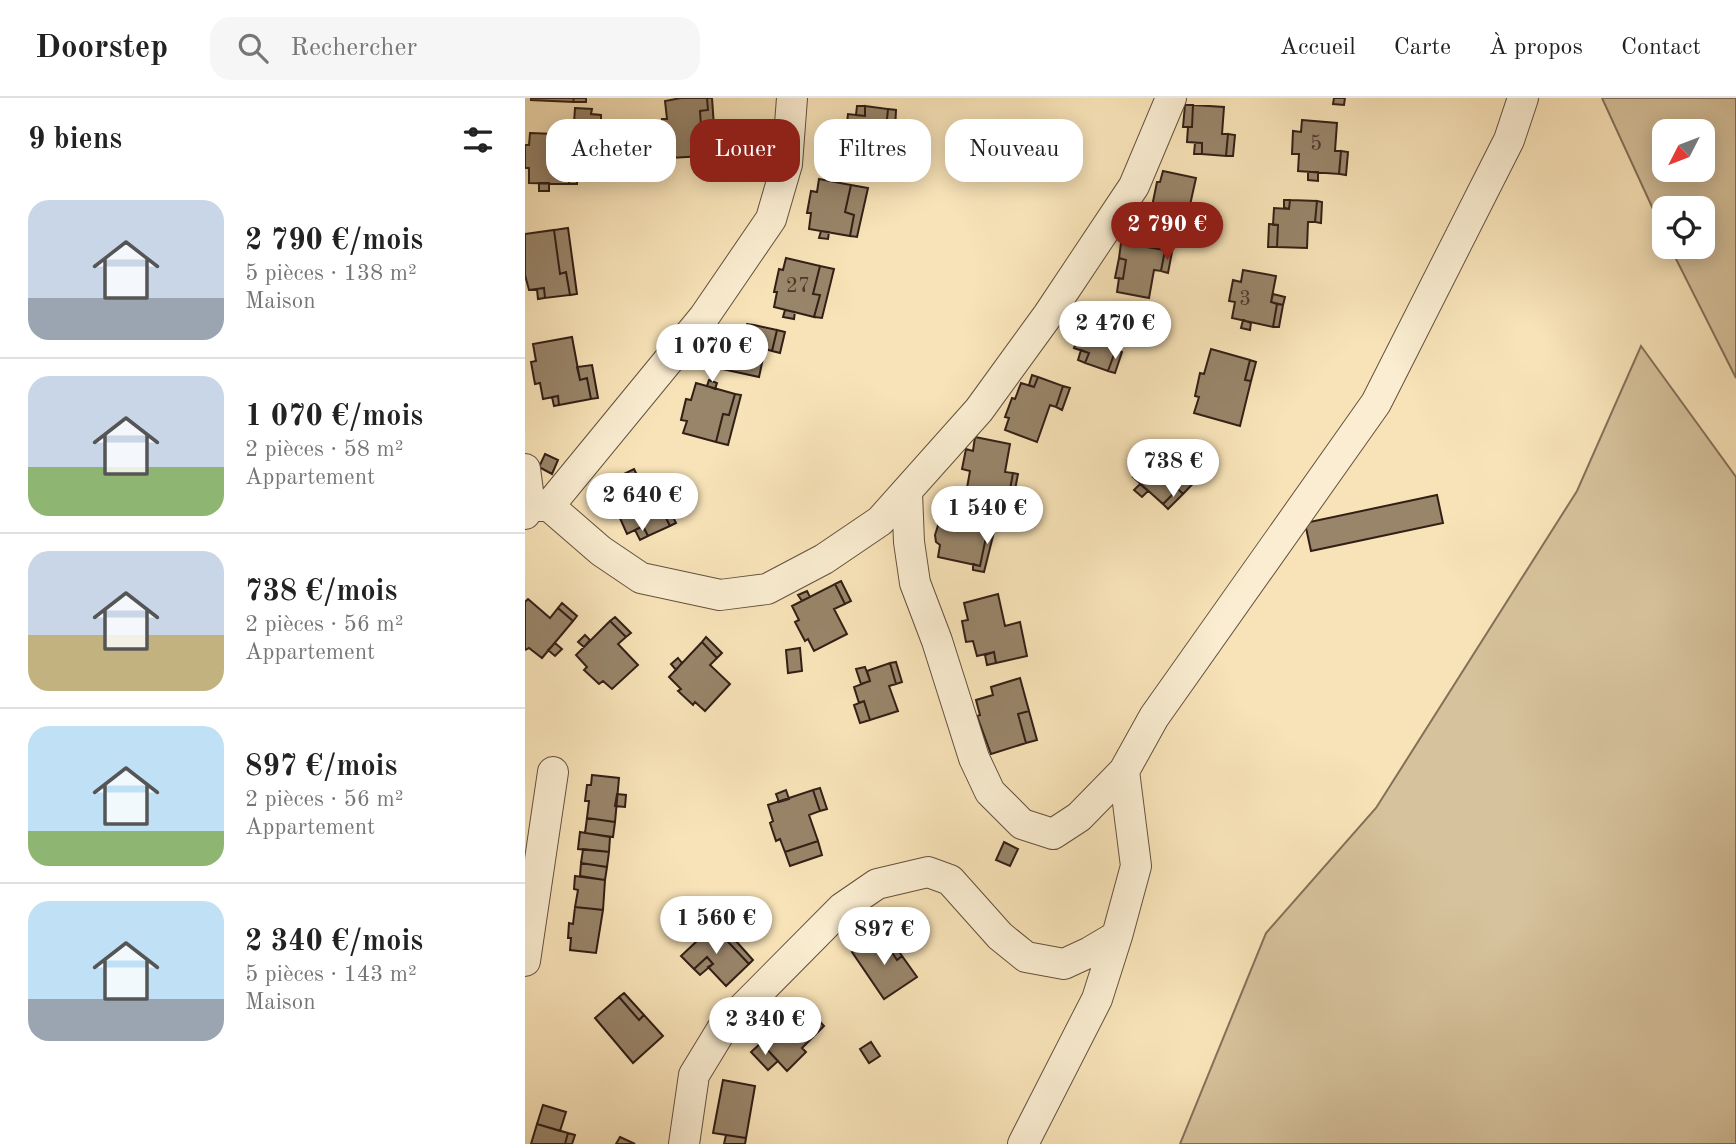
<!DOCTYPE html>
<html lang="fr">
<meta charset="utf-8">
<style>
:root{--surface:#fff;--page:#f6f6f6;--text:#222;--muted:#767676;--line:#e0e0e0;--accent:#8f2418}
body{margin:0;font-family:"Old Standard TT",serif;background:var(--page);color:var(--text);height:100vh;display:flex;flex-direction:column;font-size:26px;white-space:nowrap}
*{box-sizing:border-box;margin:0}
p{font-size:23px;color:var(--muted)}
.icon{flex:none;width:38px;height:38px;fill:none;stroke:currentColor;stroke-width:2;stroke-linecap:round;stroke-linejoin:round}
.map{position:relative;flex:1;overflow:hidden}
.details{display:flex;flex-direction:column;background:var(--surface);width:525px}
.details>*{flex:none}
.guide{position:absolute;left:21px;top:21px;width:665px;height:63px;display:flex;gap:14px}
.needle{width:46px;rotate:228deg}
.buttons{position:absolute;left:1127px;top:21px;display:grid;gap:14px}
.buttons a{display:grid;place-items:center;width:63px;height:63px;border-radius:14px;background:var(--surface);box-shadow:0 4px 18px #0003;font-size:35px}
.price{position:absolute;translate:-50% -60px;padding:0 16px;border-radius:24px;background:#fff;color:#222;font-size:23px;line-height:46px;filter:drop-shadow(0 2px 4px #0008)}
.price::after{content:'';position:absolute;left:50%;top:42px;width:21px;height:16px;margin-left:-10px;background:inherit;clip-path:polygon(0 0,100% 0,50% 100%)}
.price.active{background:var(--accent);color:#fff}
ul{padding:0;list-style:none}
li{display:flex;align-items:center;gap:21px;height:175px;padding:0 28px}
li+li{border-top:2px solid var(--line)}
li span{display:grid;place-items:center;flex:none;width:196px;height:140px;border-radius:21px;color:#555}
li>.icon{margin-inline-start:auto}
span .icon{width:84px;height:84px;fill:#fffc;stroke-width:1}
li b{font-size:30px}
h2{display:flex;justify-content:space-between;align-items:center;height:84px;padding:0 28px;font-size:30px}
.tag{padding:0 24px;border-radius:21px;background:var(--surface);box-shadow:0 4px 18px #0003;font-size:24px;line-height:63px}
.tag.active{background:var(--accent);color:#fff}
header{display:flex;align-items:center;gap:42px;box-sizing:border-box;height:98px;padding:0 35px;background:var(--surface);border-bottom:2px solid var(--line)}
header strong{font-size:33px}
nav{display:flex;gap:38px;margin-inline-start:auto;font-size:24px}
.search{width:490px;height:63px;background:var(--page);display:flex;align-items:center;gap:18px;box-sizing:border-box;padding:0 24px;border-radius:21px;color:var(--muted);font-size:26px}
main{display:flex;flex:1;min-height:0}
.map>svg:first-child{display:block}
.green{fill:#d6c29c;stroke:#847059;stroke-width:2;fill-rule:evenodd}
.building{fill:#99856a;stroke:#321f16;stroke-width:2}
.lines{fill:none;stroke-linecap:round;stroke-linejoin:round}
.minor-casing{stroke:#64503e;stroke-width:32}
.minor{stroke:#faedd1;stroke-width:30}
.labels{text-anchor:middle;dominant-baseline:central;stroke-width:5;stroke-linejoin:round;paint-order:stroke}
.number-label{font-size:21px;fill:#4c382b}
</style>
<header>
<strong>Doorstep</strong>
<div class="search"><svg class="icon" aria-label="search" viewBox="0 0 24 24"><circle cx="10" cy="10" r="6"/><path d="M15 15l6 6"/></svg>Rechercher</div>
<nav><a>Accueil</a><a>Carte</a><a>À propos</a><a>Contact</a></nav>
</header>
<main>
<section class="details">
<h2>9 biens<svg class="icon" aria-label="filters" viewBox="0 0 24 24"><path d="M4 7h16M4 17h16"/><circle cx="9" cy="7" r="2"/><circle cx="15" cy="17" r="2"/></svg></h2>
<ul>
<li><span style="background:linear-gradient(#c9d6e8 70%,#9aa5b1 0)"><svg class="icon" aria-label="home" viewBox="0 0 24 24"><path d="M3 11l9-7 9 7M6 9v11h12V9"/></svg></span><div><b>2 790 €/mois</b><p>5 pièces · 138 m²</p><p>Maison</p></div></li>
<li><span style="background:linear-gradient(#c9d6e8 65%,#8fb573 0)"><svg class="icon" aria-label="home" viewBox="0 0 24 24"><path d="M3 11l9-7 9 7M6 9v11h12V9"/></svg></span><div><b>1 070 €/mois</b><p>2 pièces · 58 m²</p><p>Appartement</p></div></li>
<li><span style="background:linear-gradient(#c9d6e8 60%,#c2b280 0)"><svg class="icon" aria-label="home" viewBox="0 0 24 24"><path d="M3 11l9-7 9 7M6 9v11h12V9"/></svg></span><div><b>738 €/mois</b><p>2 pièces · 56 m²</p><p>Appartement</p></div></li>
<li><span style="background:linear-gradient(#bfe0f5 75%,#8fb573 0)"><svg class="icon" aria-label="home" viewBox="0 0 24 24"><path d="M3 11l9-7 9 7M6 9v11h12V9"/></svg></span><div><b>897 €/mois</b><p>2 pièces · 56 m²</p><p>Appartement</p></div></li>
<li><span style="background:linear-gradient(#bfe0f5 70%,#9aa5b1 0)"><svg class="icon" aria-label="home" viewBox="0 0 24 24"><path d="M3 11l9-7 9 7M6 9v11h12V9"/></svg></span><div><b>2 340 €/mois</b><p>5 pièces · 143 m²</p><p>Maison</p></div></li>
</ul>
</section>
<div class="map">
<svg width="1211" height="1046" viewBox="0 0 1211 1046">
<rect width="100%" height="100%" fill="#f8e3b8"/>
<filter id="stains"><feTurbulence type="fractalNoise" baseFrequency=".00286" numOctaves="4"/><feColorMatrix values="0 0 0 0 .2 0 0 0 0 .09 0 0 0 0 .02 0 0 0 .5 -.17"/></filter>
<radialGradient id="worn" r=".72"><stop offset=".6" stop-color="#630" stop-opacity="0"/><stop offset="1" stop-color="#630" stop-opacity=".3"/></radialGradient>
<!-- green -->
<path class="green" d="M1077 0H1211V280L1145 149H1178V110H1139V135ZM1139 33H1178V72H1139Z
M1116 248 1211 379V1046H655L741 835 851 710 1052 393Z"/>
<!-- building -->
<path class="building" d="M6 0H49L48 4 6 2Z
M49 0H61V4H48Z
M156 0H182L183 12 175 13 178 58 145 60 144 42H138L137 21H142L140 3Z
M182 0H187L191 57 178 58 175 13 183 12Z
M809 0H820L819 7 808 6Z
M660 7H668L667 29H658Z
M668 7 699 9 697 36H703L701 58 677 56V45L662 44 663 29H667Z
M332 8H340V18L331 17Z
M340 8 363 11 361 31H356L353 59 314 55 316 34H321L323 16 340 18Z
M50 10 67 11 66 16 76 17V27L49 25Z
M363 11 371 12 370 32 361 31Z
M777 22 812 25 810 53H816L814 76 773 73 774 56H767L768 33 776 34Z
M5 35 56 37V66H45L44 86 4 85V70H0V47H4Z
M703 36 710 37 708 58H701Z
M670 45H677V56H669Z
M816 53 823 54 821 77 814 76Z
M45 66H52V86H44Z
M638 73 671 80 665 107 671 108 666 129 636 123 635 126 624 123 632 84H635Z
M783 74H793V83L783 82Z
M294 81 326 87 320 114 329 117 325 138 284 131 286 115H282L286 93 292 94Z
M14 85H24V93H14Z
M326 87 343 90 332 139 325 138 329 117 320 114Z
M759 102H765L764 111 759 110Z
M765 102 792 103 790 124H783L782 150 752 149 753 127H748L749 110 764 111Z
M792 103 797 104 796 125 790 124Z
M671 108 678 109 674 130 666 129Z
M636 123 645 125 643 132 634 130Z
M744 126 753 127 752 149H743Z
M43 130 52 196 45 197 41 174 35 176 29 132Z
M29 132 35 176 41 174 45 197 20 200 19 190 4 192 0 177V136Z
M296 133 304 134 303 141 294 140Z
M609 140 617 141 616 148 608 147Z
M596 145 640 152 636 173 629 172 624 200 592 194 594 180 598 181 601 162 594 160Z
M640 152 647 154 643 175 636 173Z
M261 160 295 168 288 196 295 197 289 219 249 209 252 194H249L254 171 258 172Z
M594 160 601 162 598 181 590 180Z
M295 168 309 171 297 220 289 219 295 197 288 196Z
M718 172 751 178 746 204 752 206 748 229 707 220 710 204 704 203 708 182 716 184Z
M19 190 20 200 13 201 12 191Z
M748 196 760 199 758 207 746 204Z
M752 206 758 207 754 229H748Z
M260 212 270 214 269 221 258 219Z
M557 212 567 216 560 236 549 233Z
M567 216 595 226 586 249 591 251 583 273 560 265 564 255 549 250 554 235 560 236Z
M718 222 726 225 725 232 716 230Z
M222 226 229 227 227 237 220 236Z
M229 227 252 232 247 253 240 251 234 279 197 271 202 248 207 249 210 233 227 237Z
M252 232 260 234 255 255 247 253Z
M47 239 55 282 62 280 66 301 34 307 33 298 18 301 15 285 10 286 6 264 11 263 8 246Z
M591 251 597 254 590 275 583 273Z
M686 251 725 262 720 282 726 283 715 328 669 315 674 299 670 298 675 275 679 276Z
M556 252 564 255 560 265 553 262Z
M725 262 731 264 726 283 720 282Z
M67 267 73 300 66 301 62 280 55 282 52 269Z
M507 277 513 279 509 289 504 287Z
M513 279 538 288 531 309 525 307 512 344 480 332 484 320 480 319 487 300 490 301 496 285 509 289Z
M184 282 192 285 190 291 182 288Z
M171 285 210 296 204 317 198 316 191 344 158 335 162 323 156 322 161 301 166 302Z
M538 288 545 290 537 312 531 309Z
M210 296 216 297 203 347 191 344 198 316 204 317Z
M33 298 34 307 29 308 27 299Z
M450 339 485 346 480 374 488 375 484 397 442 390 445 373 437 371 441 351 448 353Z
M644 343 668 366 648 386 653 391 638 406 608 379 620 367 615 361 629 346 635 352Z
M20 356 33 362 27 376 14 369Z
M668 366 678 375 658 396 648 386Z
M109 371 129 412 135 408 145 428 123 438 118 428 102 436 94 418 99 416 88 395 84 397 78 386Z
M488 375 493 376 489 397H484Z
M615 386 623 393 617 399 609 392Z
M453 391 464 393 462 402 452 400Z
M653 391 658 396 643 411 638 406Z
M136 394 151 425 145 428 135 408 129 412 123 400Z
M88 395 99 416 90 420 80 399Z
M912 397 918 425 786 453 780 425Z
M434 407 444 408 443 415 433 413Z
M423 411 465 420 455 468 413 459 415 447 411 444 410 437 415 421 421 423Z
M465 420 472 422 459 474 448 472V466L455 468Z
M118 428 123 438 115 442 110 432Z
M316 483 326 503 320 506 310 486Z
M310 486 320 506 309 511 322 536 289 553 283 541 280 543 270 524 274 522 267 508Z
M282 493 285 499 277 503 273 497Z
M473 496 480 528 495 524 502 558 471 565 469 554 452 558 448 543 441 544 437 523 443 522 439 505Z
M3 501 25 520 33 510 48 523 17 560 4 550 0 552V504Z
M37 505 52 518 48 523 33 510Z
M90 519 106 535 101 539 85 523Z
M85 523 101 539 93 546 113 567 87 591 78 583 74 586 59 572 62 569 51 557Z
M60 537 65 542 59 549 53 544Z
M181 539 197 555 192 560 177 544Z
M177 544 192 560 185 567 205 586 180 613 170 604 168 607 153 593 156 591 144 579Z
M30 545 37 551 30 558 23 552Z
M275 550 277 573 263 575 261 552Z
M469 554 471 565 462 567 460 557Z
M153 560 157 565 151 572 146 566Z
M371 564 377 584 371 586 365 565Z
M365 565 371 586 364 588 373 613 345 622 339 603 334 605 329 589 345 583 342 573Z
M340 569 345 583 336 586 331 571Z
M495 580 504 613 493 616 501 645 466 656 452 618 455 617 451 602 468 597 466 589Z
M339 603 345 622 335 625 329 607Z
M504 613 512 642 501 645 493 616Z
M67 677 94 680 90 724 62 720 64 703H60L62 687H66Z
M295 690 302 711 295 713 288 692Z
M261 692 264 701 254 704 251 696Z
M288 692 295 713 284 717 293 743 260 754 255 741 251 743 245 725 248 723 243 707Z
M92 696 101 697 100 709 90 708Z
M62 720 90 724 88 739 60 735Z
M55 734 85 739 84 754 53 751Z
M293 743 297 757 265 768 260 754Z
M479 744 493 751 485 768 471 762Z
M58 751 84 754 82 769 56 765Z
M56 765 82 769 80 782 55 778Z
M50 778 80 782 78 812 50 809 53 792 49 791Z
M174 805 192 824 188 828 170 809Z
M50 809 78 812 71 855 45 852 46 840H43L44 825 48 826Z
M170 809 186 826 173 838 157 821Z
M197 820 214 838 210 842 228 862 224 866 188 828Z
M188 828 224 866 201 888 183 869 188 866 182 859 169 871 156 858Z
M360 832 377 858 372 862 355 836Z
M355 836 372 862 377 858 392 879 359 901 327 854Z
M182 859 188 866 175 877 169 871Z
M99 895 119 917 114 922 94 899Z
M94 899 114 922 119 917 138 938 108 965 70 920Z
M278 906 299 928 277 950 281 954 262 973 236 945Z
M346 944 355 958 344 965 335 951Z
M236 945 253 963 243 972 226 954Z
M198 982 230 988 221 1040 188 1035Z
M18 1007 41 1014 35 1033 12 1026Z
M12 1026 43 1035 40 1046H6Z
M43 1035 50 1037 47 1046H40Z
M201 1037 221 1040 220 1046H199Z
M95 1039 110 1046H91Z"/>
<g class="lines">
<defs>
<path id="minor" d="M0 371 5 408 0 416
M382 395 384 444 390 485 412 543 449 660 465 694 497 726 528 736 554 719 599 673
M5 408H24L179 219 246 121 262 66 267 0
M24 408 76 453 116 480 195 497 242 491 299 461 355 423 454 312 523 217 609 88 646 0
M0 863 28 674
M159 1046 169 977 197 931 317 810 352 786 403 774 425 782 475 838 501 859 539 866 565 854 592 838
M498 1046 572 901 592 838 611 768 599 673 629 619 851 305 984 42 998 0"/>
</defs>
<!-- minor casing -->
<use href="#minor" class="minor-casing"/>
<!-- minor -->
<use href="#minor" class="minor"/>
</g>
<g class="labels">
<!-- number labels -->
<g class="number-label">
<text x="791" y="46">5</text>
<text x="273" y="188">27</text>
<text x="720" y="201">3</text>
</g>
</g>
<rect width="100%" height="100%" filter="url(#stains)"/>
<rect width="100%" height="100%" fill="url(#worn)"/>
</svg>
<div class="buttons">
<a><svg class="needle" viewBox="-14 -14 28 28"><path d="M0-13l5 13h-10z" fill="#e53935"/><path d="M0 13l5-13h-10z" fill="#767676"/></svg></a>
<a><svg class="icon" aria-label="locate" viewBox="0 0 24 24"><circle cx="12" cy="12" r="6"/><path d="M12 2v4M12 18v4M2 12h4M18 12h4"/></svg></a>
</div>
<b class="price active" style="left:642px;top:164px">2 790 €</b>
<b class="price" style="left:590px;top:263px">2 470 €</b>
<b class="price" style="left:187px;top:286px">1 070 €</b>
<b class="price" style="left:648px;top:401px">738 €</b>
<b class="price" style="left:117px;top:435px">2 640 €</b>
<b class="price" style="left:462px;top:448px">1 540 €</b>
<b class="price" style="left:191px;top:858px">1 560 €</b>
<b class="price" style="left:359px;top:869px">897 €</b>
<b class="price" style="left:240px;top:959px">2 340 €</b>
<div class="guide">
<a class="tag">Acheter</a>
<a class="tag active">Louer</a>
<a class="tag">Filtres</a>
<a class="tag">Nouveau</a>
</div>
</div>
</main>
